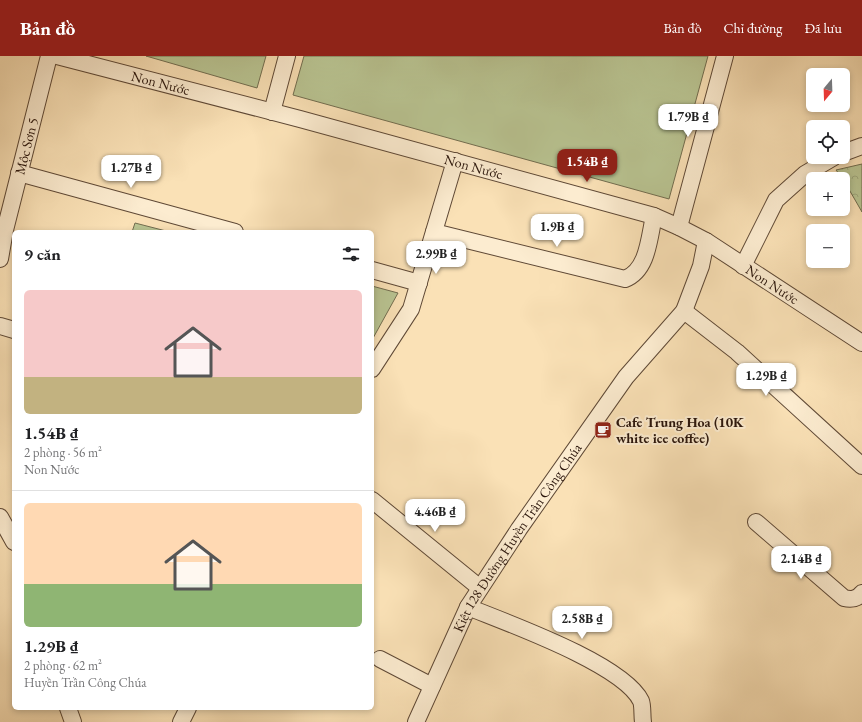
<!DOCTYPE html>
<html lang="vi">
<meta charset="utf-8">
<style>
:root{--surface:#fff;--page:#f2f2f2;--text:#202124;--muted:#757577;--line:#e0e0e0;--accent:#8f2418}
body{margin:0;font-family:"EB Garamond",serif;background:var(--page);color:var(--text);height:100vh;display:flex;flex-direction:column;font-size:15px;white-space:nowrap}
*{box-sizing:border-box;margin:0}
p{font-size:13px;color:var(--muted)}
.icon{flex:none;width:22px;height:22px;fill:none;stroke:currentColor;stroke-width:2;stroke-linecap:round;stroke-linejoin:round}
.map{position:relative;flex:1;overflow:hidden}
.details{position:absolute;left:12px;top:174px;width:362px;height:480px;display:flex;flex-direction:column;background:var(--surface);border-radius:6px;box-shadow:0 2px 6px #0003}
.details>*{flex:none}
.needle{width:26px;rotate:199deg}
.controls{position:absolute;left:806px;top:12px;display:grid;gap:8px}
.controls a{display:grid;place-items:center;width:44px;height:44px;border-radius:6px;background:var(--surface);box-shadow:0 2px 6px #0003;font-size:20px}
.price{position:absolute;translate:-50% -34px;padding:0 9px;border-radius:8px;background:#fff;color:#222;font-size:13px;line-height:26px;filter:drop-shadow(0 1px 2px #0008)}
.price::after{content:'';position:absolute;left:50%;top:24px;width:12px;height:9px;margin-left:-6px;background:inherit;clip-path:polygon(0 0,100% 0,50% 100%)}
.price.current{background:var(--accent);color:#fff}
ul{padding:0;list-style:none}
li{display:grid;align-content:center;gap:8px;height:212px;padding:0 12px}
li+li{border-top:1px solid var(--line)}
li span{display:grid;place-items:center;height:124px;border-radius:6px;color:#555}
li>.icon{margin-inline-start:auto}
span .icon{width:72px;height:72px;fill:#fffc;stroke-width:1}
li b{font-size:17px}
h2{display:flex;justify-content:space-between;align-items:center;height:48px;padding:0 12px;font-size:17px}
header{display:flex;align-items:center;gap:24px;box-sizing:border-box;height:56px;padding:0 20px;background:var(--accent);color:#fff}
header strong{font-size:19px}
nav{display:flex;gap:22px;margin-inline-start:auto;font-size:14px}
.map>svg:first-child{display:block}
.green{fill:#b9c492;stroke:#726d4f}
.forest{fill:url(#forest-crowns);stroke:#726d4f}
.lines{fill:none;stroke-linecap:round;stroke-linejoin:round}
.street-casing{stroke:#5f4936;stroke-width:18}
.street{stroke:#fcecd0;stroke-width:16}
.labels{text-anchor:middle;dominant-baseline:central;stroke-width:4;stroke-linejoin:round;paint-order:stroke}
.street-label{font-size:14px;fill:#2b160c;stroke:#fcecd0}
.poi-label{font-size:14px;font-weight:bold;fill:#2b160c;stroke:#fcecd0;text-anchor:start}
</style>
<header>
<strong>Bản đồ</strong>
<nav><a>Bản đồ</a><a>Chỉ đường</a><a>Đã lưu</a></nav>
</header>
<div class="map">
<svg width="862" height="666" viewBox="0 0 862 666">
<defs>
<pattern id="forest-crowns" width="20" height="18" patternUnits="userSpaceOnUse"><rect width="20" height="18" fill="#b9c492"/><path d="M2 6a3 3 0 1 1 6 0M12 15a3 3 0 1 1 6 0" fill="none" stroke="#9fa87d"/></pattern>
</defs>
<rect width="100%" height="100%" fill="#fae1b6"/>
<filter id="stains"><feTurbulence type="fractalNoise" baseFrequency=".005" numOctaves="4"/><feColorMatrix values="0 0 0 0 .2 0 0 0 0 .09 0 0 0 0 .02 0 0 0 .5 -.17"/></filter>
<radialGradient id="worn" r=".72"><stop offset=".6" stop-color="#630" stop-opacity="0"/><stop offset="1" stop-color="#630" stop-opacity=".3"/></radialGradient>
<!-- green -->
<path class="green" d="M146 0H266L257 32Z
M304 0H708L669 143 293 39Z
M135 167 170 176H132Z
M372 230 398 237 372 284Z"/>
<!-- forest -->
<path class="forest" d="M862 108V156L843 123 836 114Z"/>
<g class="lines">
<defs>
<g id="street">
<path id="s1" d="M57 0 300 63 654 160 679 171 706 185 862 287"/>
<path d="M272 56 287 0"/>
<path d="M843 97 862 90"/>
<path d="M19 117 235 176"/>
<path d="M679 171 725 0"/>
<path d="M434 176 625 223C648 214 649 182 654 160"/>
<path id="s2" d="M0 203 5 174 49 0"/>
<path d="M743 210 776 144 805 118 834 101"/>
<path d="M372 214 419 227"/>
<path d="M684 255 737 296 862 410"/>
<path d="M0 270 14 274"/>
<path d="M372 313 411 253 455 105"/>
<path d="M372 444 480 532"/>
<path d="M0 461 14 486"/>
<path d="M756 466 844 542C852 544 857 543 862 537"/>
<path d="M468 551C507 567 623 608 641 645 643 650 642 660 643 666"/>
<path d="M380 603 432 630"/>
<path d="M68 652 73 666"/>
<path d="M181 666 188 652"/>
<path id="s3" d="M416 666 468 551 519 473 626 321 684 255 701 210 706 185"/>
</g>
</defs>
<!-- street casing -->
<use href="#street" class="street-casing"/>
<!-- street -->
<use href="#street" class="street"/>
</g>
<!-- icons -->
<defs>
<symbol id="cafe-square" viewBox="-11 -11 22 22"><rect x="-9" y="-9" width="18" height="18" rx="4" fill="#8f2418" stroke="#fcecd0"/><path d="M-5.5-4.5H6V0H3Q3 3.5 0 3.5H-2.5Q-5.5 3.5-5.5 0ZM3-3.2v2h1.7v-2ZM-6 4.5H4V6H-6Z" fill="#fff"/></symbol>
</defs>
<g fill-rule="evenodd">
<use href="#cafe-square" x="593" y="364" width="20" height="20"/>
</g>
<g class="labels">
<!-- street labels -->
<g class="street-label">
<text stroke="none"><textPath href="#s1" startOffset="107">Non Nước</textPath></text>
<text stroke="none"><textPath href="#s2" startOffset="116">Mộc Sơn 5</textPath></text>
<text stroke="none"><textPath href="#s1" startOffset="431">Non Nước</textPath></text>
<text stroke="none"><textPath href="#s1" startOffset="755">Non Nước</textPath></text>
<text stroke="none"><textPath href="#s3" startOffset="211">Kiệt 128 Đường Huyền Trân Công Chúa</textPath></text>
</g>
<!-- poi labels -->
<g class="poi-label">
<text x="616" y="366">Cafe Trung Hoa (10K<tspan x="616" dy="16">white ice coffee)</tspan></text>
</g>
</g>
<rect width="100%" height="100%" filter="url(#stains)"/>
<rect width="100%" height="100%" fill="url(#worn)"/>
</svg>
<div class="controls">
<a><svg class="needle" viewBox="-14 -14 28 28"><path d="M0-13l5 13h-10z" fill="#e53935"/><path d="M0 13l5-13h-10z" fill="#757577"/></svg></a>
<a><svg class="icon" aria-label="locate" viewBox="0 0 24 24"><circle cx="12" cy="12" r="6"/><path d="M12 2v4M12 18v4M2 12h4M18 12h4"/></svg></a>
<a>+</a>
<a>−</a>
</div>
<b class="price" style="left:688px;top:82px">1.79B ₫</b>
<b class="price current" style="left:587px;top:127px">1.54B ₫</b>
<b class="price" style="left:131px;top:133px">1.27B ₫</b>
<b class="price" style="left:557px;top:192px">1.9B ₫</b>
<b class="price" style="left:436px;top:219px">2.99B ₫</b>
<b class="price" style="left:766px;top:341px">1.29B ₫</b>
<b class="price" style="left:435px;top:477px">4.46B ₫</b>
<b class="price" style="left:801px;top:524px">2.14B ₫</b>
<b class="price" style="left:582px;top:584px">2.58B ₫</b>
<section class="details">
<h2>9 căn<svg class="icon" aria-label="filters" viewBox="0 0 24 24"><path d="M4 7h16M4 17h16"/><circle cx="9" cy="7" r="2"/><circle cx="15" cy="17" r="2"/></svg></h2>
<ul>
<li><span style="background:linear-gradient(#f6c9c9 70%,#c2b280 0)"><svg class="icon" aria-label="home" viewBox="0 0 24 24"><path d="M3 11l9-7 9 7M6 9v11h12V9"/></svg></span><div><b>1.54B ₫</b><p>2 phòng · 56 m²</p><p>Non Nước</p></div></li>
<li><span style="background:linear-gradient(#ffd9b3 65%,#8fb573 0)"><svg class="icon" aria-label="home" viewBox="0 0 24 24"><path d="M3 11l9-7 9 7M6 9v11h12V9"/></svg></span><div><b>1.29B ₫</b><p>2 phòng · 62 m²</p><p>Huyền Trần Công Chúa</p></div></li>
</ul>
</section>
</div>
